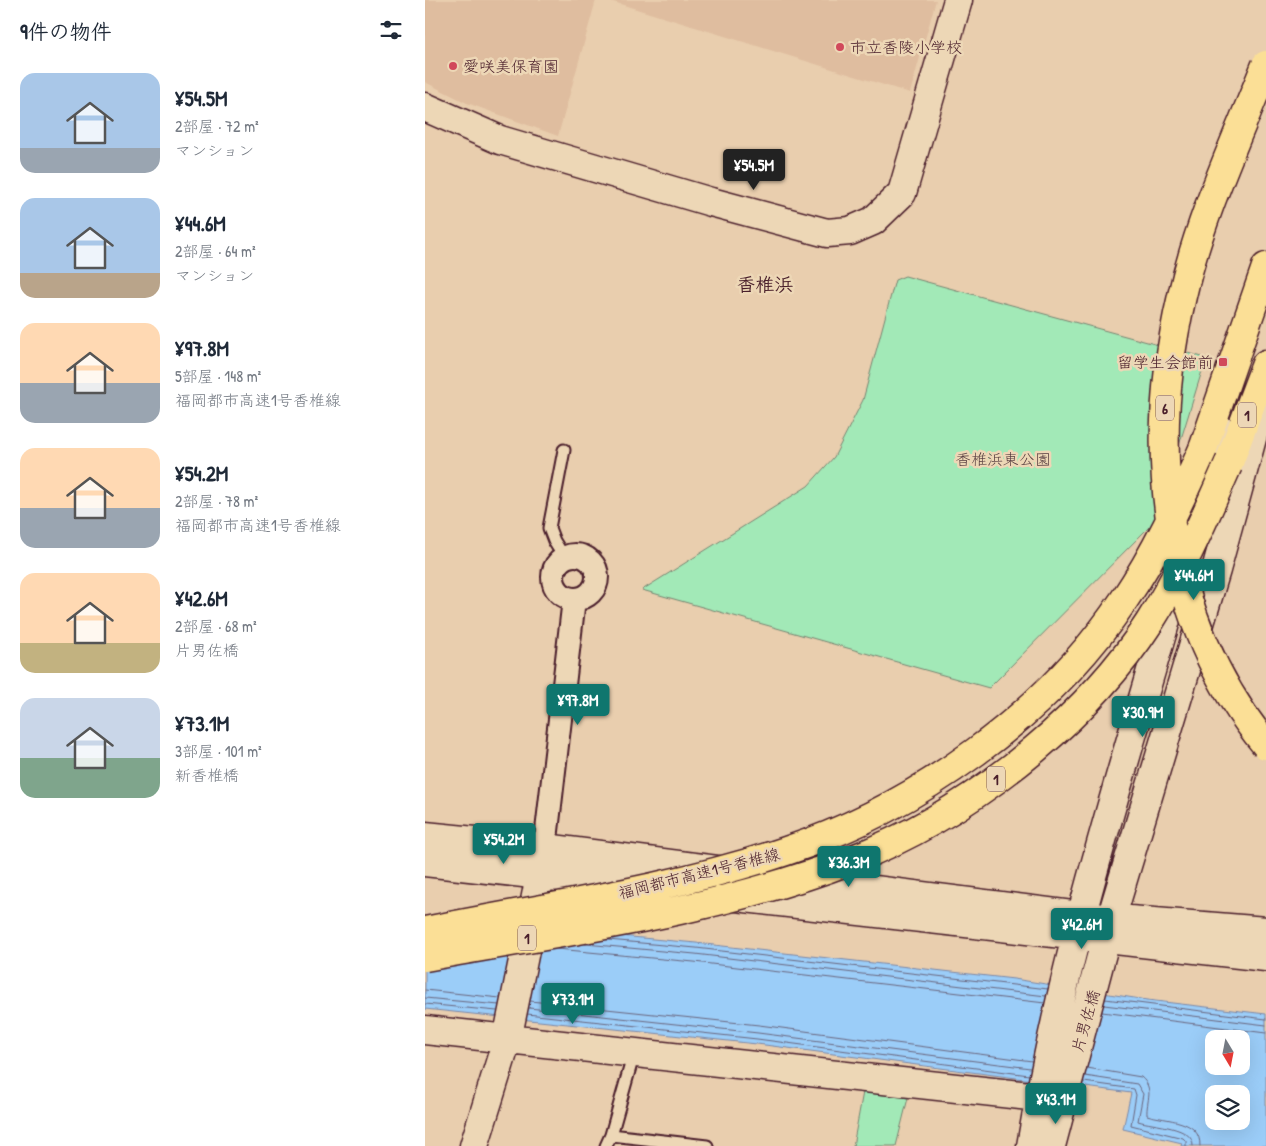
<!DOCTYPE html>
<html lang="ja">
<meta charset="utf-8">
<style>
:root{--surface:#fff;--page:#f6f6f7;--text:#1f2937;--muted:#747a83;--accent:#0f766e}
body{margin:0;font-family:"Patrick Hand","Klee One",sans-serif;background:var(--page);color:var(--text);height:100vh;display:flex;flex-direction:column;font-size:19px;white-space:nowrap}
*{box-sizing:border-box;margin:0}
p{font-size:16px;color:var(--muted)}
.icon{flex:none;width:28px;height:28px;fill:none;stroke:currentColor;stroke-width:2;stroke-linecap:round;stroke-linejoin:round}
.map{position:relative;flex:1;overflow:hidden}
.sheet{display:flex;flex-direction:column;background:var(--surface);width:425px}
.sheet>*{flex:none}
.needle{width:32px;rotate:170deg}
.buttons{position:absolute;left:780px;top:1030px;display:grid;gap:10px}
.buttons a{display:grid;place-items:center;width:45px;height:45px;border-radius:10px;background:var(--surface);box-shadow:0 5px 20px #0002;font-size:25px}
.price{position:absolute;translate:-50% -42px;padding:0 11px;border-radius:5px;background:var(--accent);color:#fff;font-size:16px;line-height:32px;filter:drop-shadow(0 1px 2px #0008)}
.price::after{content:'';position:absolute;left:50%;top:30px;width:15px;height:11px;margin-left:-8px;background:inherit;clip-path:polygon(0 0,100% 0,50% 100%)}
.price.active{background:#222;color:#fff}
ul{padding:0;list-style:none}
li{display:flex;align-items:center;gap:15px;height:125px;padding:0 20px}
li span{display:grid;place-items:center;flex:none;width:140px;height:100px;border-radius:15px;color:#555}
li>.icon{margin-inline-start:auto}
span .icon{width:60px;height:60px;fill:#fffc;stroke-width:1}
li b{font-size:21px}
h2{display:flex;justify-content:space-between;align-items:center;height:60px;padding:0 20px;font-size:21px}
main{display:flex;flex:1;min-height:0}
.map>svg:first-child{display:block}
.built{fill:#dfbd9f}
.green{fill:#a2e9b7;stroke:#768471}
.water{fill:#9bcdf8;stroke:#7b87a6;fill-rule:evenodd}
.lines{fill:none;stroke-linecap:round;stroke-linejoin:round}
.shore{stroke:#6a657d;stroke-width:1}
.service-casing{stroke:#4a1f2b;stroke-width:15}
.minor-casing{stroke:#4a1f2b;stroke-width:26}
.tertiary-casing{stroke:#4a1f2b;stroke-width:31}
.motorway-casing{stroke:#4a1f2b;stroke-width:31}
.service{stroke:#edd7b6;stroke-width:11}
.minor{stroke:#edd7b6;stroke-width:22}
.tertiary{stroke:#edd7b6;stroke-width:28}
.motorway{stroke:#fbdf96;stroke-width:28}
.motorway-bridge-casing{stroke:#4a1f2b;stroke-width:31;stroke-linecap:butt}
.motorway-bridge{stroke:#fbdf96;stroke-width:28}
.poi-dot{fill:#d1495b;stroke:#edd7b6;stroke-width:2}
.labels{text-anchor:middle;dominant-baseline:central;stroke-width:5;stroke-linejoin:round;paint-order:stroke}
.shield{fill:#edd7b6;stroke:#7b5655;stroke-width:1}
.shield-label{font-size:15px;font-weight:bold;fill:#4a1f2b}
.poi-label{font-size:16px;fill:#4a1f2b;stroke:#edd7b6;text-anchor:start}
.park-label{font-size:16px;fill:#573d40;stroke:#edd7b6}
.street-label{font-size:16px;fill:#4a1f2b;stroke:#edd7b6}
.quarter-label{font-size:19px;font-weight:bold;fill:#4a1f2b;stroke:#edd7b6}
</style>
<main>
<section class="sheet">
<h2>9件の物件<svg class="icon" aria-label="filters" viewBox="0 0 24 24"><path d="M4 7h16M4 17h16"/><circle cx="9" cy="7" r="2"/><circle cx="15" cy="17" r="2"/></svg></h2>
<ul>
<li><span style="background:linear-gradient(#a9c7e8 75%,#9aa5b1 0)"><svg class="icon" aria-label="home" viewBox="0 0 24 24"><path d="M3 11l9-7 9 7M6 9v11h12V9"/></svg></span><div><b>¥54.5M</b><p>2部屋 · 72 m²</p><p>マンション</p></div></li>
<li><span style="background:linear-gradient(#a9c7e8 75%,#b9a48a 0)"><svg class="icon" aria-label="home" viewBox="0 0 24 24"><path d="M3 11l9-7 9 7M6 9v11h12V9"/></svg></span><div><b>¥44.6M</b><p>2部屋 · 64 m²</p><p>マンション</p></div></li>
<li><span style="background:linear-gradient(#ffd9b3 60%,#9aa5b1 0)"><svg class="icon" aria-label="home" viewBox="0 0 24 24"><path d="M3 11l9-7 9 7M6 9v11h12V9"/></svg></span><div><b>¥97.8M</b><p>5部屋 · 148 m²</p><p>福岡都市高速1号香椎線</p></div></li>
<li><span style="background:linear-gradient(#ffd9b3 60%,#9aa5b1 0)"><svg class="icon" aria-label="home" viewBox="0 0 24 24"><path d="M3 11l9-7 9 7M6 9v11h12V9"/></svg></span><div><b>¥54.2M</b><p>2部屋 · 78 m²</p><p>福岡都市高速1号香椎線</p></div></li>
<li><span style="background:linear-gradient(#ffd9b3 70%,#c2b280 0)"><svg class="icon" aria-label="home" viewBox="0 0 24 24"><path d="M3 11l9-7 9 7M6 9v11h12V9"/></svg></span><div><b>¥42.6M</b><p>2部屋 · 68 m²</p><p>片男佐橋</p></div></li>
<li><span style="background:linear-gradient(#c9d6e8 60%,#7fa58c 0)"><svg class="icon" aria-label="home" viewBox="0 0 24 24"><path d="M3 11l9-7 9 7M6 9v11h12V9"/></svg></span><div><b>¥73.1M</b><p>3部屋 · 101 m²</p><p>新香椎橋</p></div></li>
</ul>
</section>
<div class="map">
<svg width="841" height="1146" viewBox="0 0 841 1146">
<rect width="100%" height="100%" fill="#e9ceae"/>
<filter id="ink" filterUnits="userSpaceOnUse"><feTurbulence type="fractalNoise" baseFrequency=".02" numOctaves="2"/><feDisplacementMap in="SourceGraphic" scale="10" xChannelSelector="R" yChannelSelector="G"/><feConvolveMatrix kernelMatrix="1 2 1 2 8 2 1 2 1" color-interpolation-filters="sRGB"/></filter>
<g filter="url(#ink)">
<!-- built -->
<path class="built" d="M0 0H171L133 136 42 103 0 82Z
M182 0H511L485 93Z"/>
<!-- green -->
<path class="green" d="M480 276 781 358 731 520 564 688 217 590 383 486 409 457 438 400 470 280Z
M438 1092 483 1098 471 1146H428Z"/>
<!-- water -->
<path class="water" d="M0 918 271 943 589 979 722 1000 841 1014V1146H756L757 1143 698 1129 706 1093 332 1044 0 1009ZM789 1039H816V1066H789ZM789 1094H816V1121H789Z"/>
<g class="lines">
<!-- shore -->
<path class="shore" d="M183 940 271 948 623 989
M160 944 270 954 621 996
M132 949 269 962 620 1003
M0 990 75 998
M0 998 74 1005
M680 999 841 1019
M105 1001 334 1025 607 1061
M0 1004 72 1011
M679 1005 841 1025
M104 1008 333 1033 605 1068
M677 1012 841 1033
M102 1014 332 1039 604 1075
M662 1068 716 1077C730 1089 721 1100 722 1115 741 1121 776 1119 775 1146
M660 1076 712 1084 718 1094 713 1121C728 1126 769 1126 768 1146
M659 1082 709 1089 711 1095 706 1125 758 1138 761 1141V1146"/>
<defs>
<path id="service" d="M139 557 129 541 124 528 139 450
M186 1135 282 1146
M181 1146 186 1135 209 1053"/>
<path id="minor" d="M128 577a22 22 0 1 1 44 0a22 22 0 1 1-44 0Z
M120 848 149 599"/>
<path id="tertiary" d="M0 107 75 140 286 202 402 233 425 231 448 221 477 193 533 0
M772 514 796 430
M0 836 120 848 655 916 841 931
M0 862 841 957
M0 1030 614 1097
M49 1146 82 1040 119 856
M606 1146C638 956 697 771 751 586
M626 1146 686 919 791 570 835 409"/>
<path id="motorway" d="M778 449 841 267
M803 465 841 364"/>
</defs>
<!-- service casing -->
<use href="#service" class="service-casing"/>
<!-- minor casing -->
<use href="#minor" class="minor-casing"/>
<!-- tertiary casing -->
<use href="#tertiary" class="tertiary-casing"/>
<!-- motorway casing -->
<use href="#motorway" class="motorway-casing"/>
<!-- service -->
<use href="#service" class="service"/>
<!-- minor -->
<use href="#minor" class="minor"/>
<!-- tertiary -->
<use href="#tertiary" class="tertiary"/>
<!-- motorway -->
<use href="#motorway" class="motorway"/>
<defs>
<path id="motorway-bridge" d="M841 65C811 141 775 216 757 296 721 449 738 620 841 745
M0 931C120 907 245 890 361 851 491 808 623 714 699 600 731 553 755 501 778 449
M0 957C142 931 290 912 426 860 493 834 555 795 610 749 654 712 693 671 724 623 756 573 779 519 803 465"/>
</defs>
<!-- motorway-bridge casing -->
<use href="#motorway-bridge" class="motorway-bridge-casing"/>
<!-- motorway-bridge -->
<use href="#motorway-bridge" class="motorway-bridge"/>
</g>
</g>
<!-- markers -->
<g class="poi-dot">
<circle cx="415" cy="47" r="5"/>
<circle cx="28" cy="66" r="5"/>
<rect x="793" y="357" width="10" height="10" rx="2.5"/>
</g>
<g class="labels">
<!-- shield labels -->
<g class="shield">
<rect x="731" y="395.5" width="18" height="25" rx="4"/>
<rect x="813" y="402.5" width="18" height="25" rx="4"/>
<rect x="562" y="766.5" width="18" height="25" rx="4"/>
<rect x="93" y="925.5" width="18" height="25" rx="4"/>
</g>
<g class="shield-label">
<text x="740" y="408">6</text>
<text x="822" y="415">1</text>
<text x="571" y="779">1</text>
<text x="102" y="938">1</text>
</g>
<!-- poi labels -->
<g class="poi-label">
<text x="425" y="47">市立香陵小学校</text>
<text x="38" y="66">愛咲美保育園</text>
<text x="788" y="362" text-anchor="end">留学生会館前</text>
</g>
<!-- park labels -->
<g class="park-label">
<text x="578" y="459">香椎浜東公園</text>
</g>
<!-- street labels -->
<g class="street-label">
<text transform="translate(274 873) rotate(-14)">福岡都市高速1号香椎線</text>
<text transform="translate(660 1021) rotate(-74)">片男佐橋</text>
</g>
<!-- quarter labels -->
<g class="quarter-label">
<text x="340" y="284">香椎浜</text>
</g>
</g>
</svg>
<div class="buttons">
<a><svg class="needle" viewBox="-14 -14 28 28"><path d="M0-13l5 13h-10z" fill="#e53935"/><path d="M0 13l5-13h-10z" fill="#747a83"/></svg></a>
<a><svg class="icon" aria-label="layers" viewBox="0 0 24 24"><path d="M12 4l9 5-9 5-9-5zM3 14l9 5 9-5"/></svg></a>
</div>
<b class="price active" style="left:329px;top:191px">¥54.5M</b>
<b class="price" style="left:769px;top:601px">¥44.6M</b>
<b class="price" style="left:153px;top:726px">¥97.8M</b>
<b class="price" style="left:718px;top:738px">¥30.9M</b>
<b class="price" style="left:79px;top:865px">¥54.2M</b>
<b class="price" style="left:424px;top:888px">¥36.3M</b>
<b class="price" style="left:657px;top:950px">¥42.6M</b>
<b class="price" style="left:148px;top:1025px">¥73.1M</b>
<b class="price" style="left:631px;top:1125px">¥43.1M</b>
</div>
</main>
